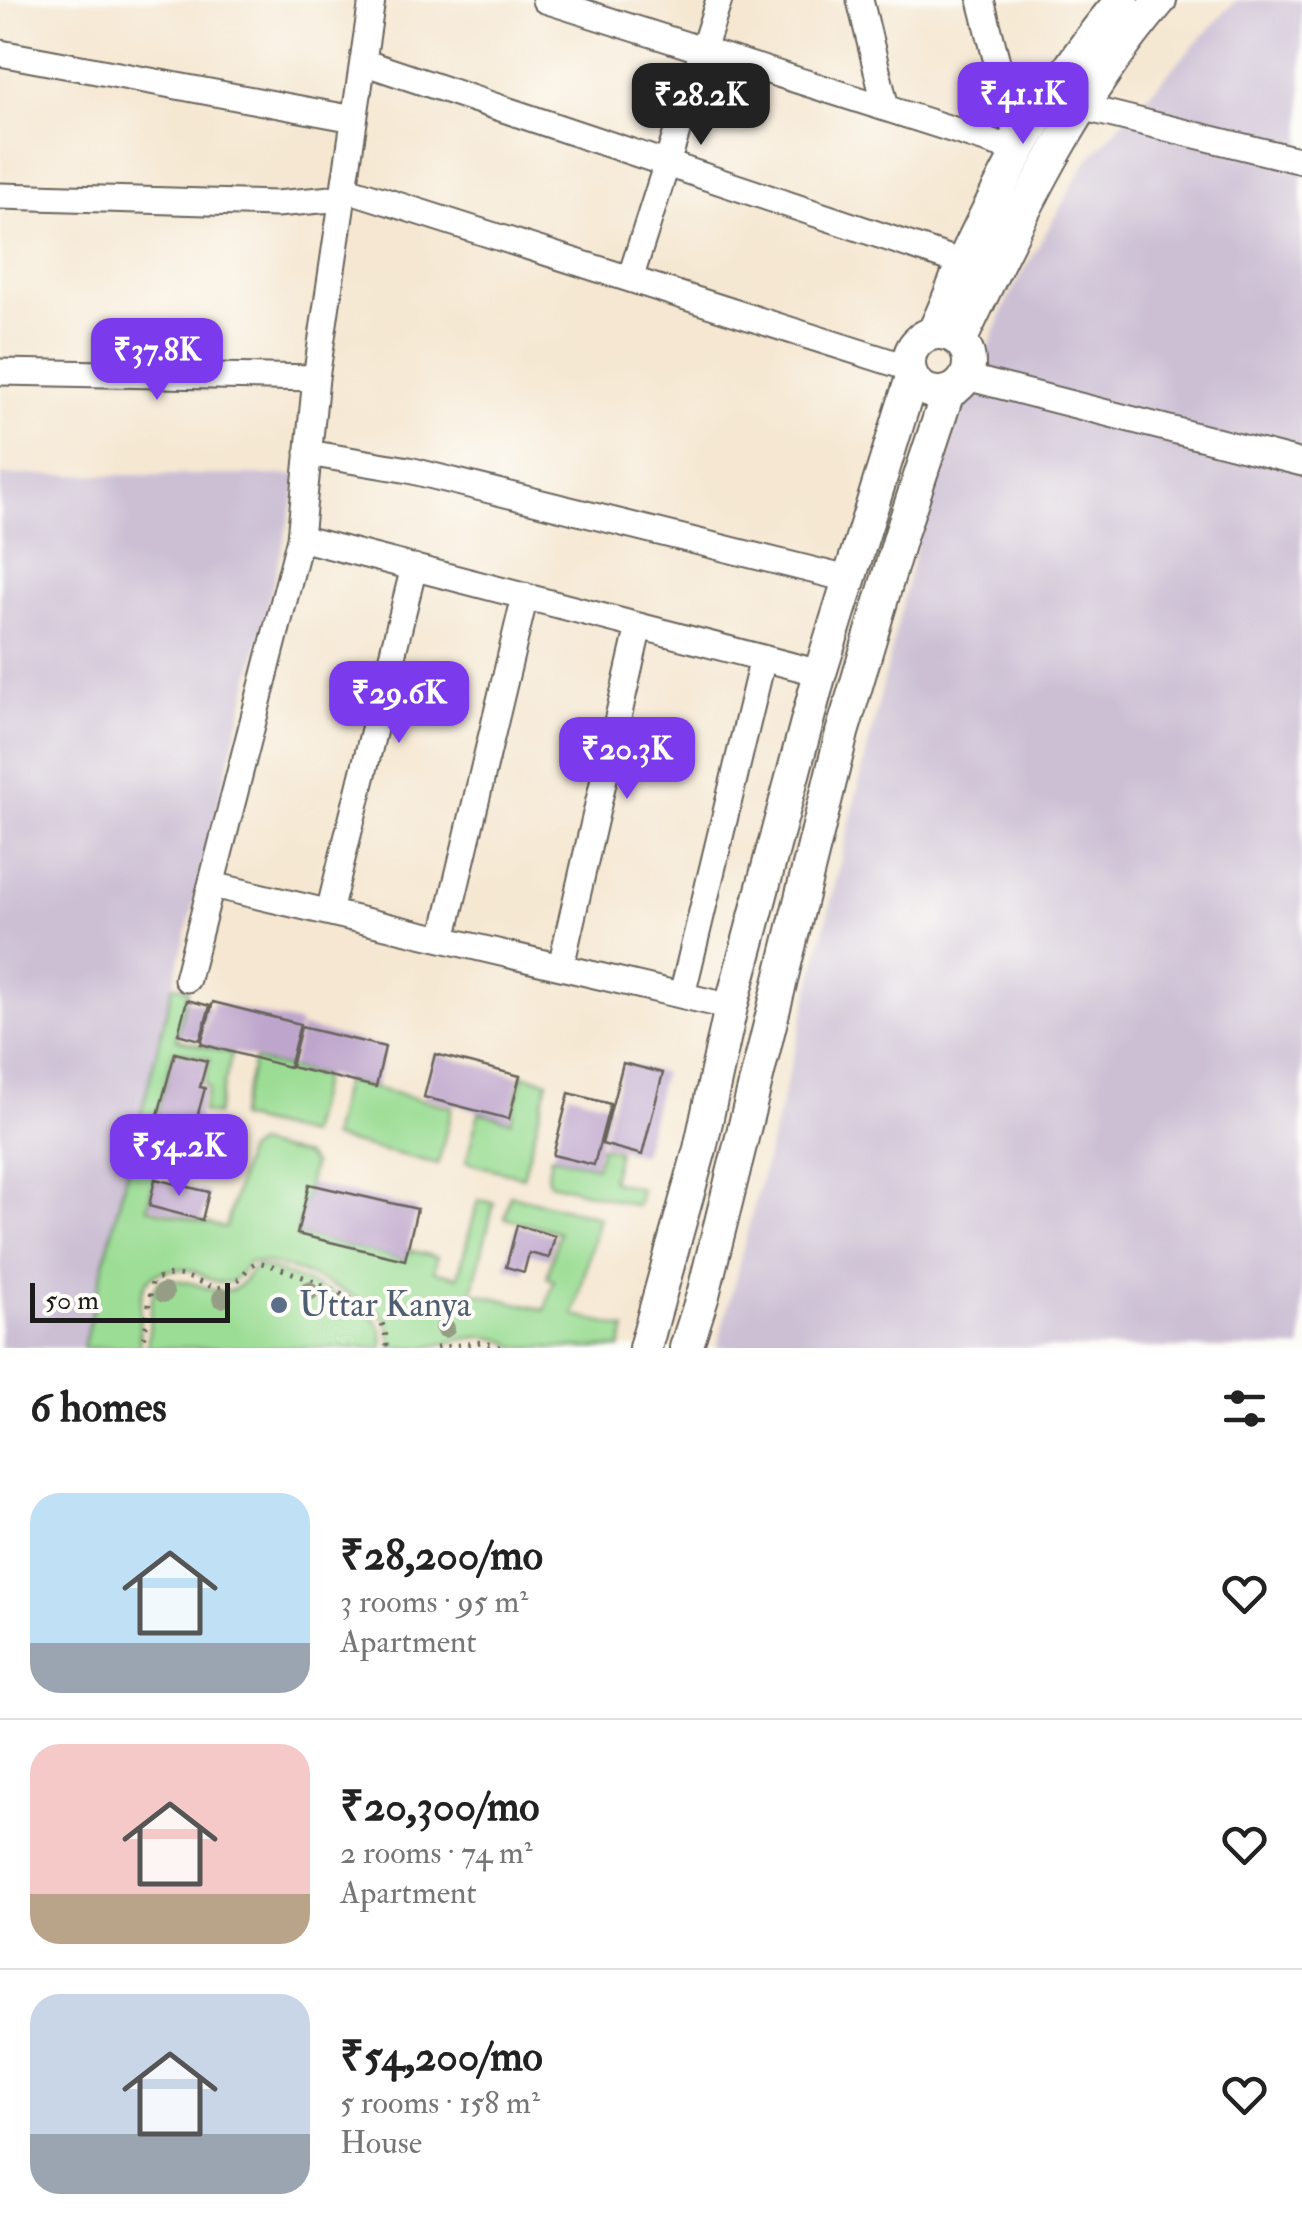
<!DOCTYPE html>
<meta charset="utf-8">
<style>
:root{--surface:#fff;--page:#f6f6f6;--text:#222;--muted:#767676;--line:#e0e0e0;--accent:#7c3aed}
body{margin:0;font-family:"IM FELL Double Pica",serif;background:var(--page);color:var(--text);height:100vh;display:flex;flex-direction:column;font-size:38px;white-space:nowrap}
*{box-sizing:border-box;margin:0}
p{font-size:32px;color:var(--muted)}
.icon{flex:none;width:55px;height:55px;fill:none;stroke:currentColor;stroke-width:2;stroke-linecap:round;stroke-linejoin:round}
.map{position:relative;height:1348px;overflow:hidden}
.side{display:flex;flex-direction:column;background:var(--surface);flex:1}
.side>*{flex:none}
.scale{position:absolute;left:30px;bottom:25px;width:200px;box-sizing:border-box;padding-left:10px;border:5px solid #1c1c1c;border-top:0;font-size:28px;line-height:35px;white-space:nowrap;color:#1c1c1c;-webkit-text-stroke:8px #fdfcf7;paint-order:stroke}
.price{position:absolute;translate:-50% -85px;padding:0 22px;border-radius:20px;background:var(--accent);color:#fff;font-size:32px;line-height:65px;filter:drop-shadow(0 2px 5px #0008)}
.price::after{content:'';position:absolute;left:50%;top:60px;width:30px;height:22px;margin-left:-15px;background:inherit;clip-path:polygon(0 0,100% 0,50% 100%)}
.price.selected{background:#222;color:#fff}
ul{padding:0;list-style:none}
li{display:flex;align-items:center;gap:30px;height:250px;padding:0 30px}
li+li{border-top:2px solid var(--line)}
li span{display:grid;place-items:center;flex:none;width:280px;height:200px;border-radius:30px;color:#555}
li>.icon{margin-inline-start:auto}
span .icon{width:120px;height:120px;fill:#fffc;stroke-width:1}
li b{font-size:42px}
h2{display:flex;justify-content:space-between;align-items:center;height:120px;padding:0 30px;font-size:42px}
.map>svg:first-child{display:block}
.industrial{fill:#ccbfd4}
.green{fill:#9bdd94;stroke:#5c7c58;stroke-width:2.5}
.building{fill:#bea5cc}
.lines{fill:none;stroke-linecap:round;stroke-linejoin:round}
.minor-casing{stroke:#68635b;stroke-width:29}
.tertiary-casing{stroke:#68635b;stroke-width:36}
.path{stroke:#68635b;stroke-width:5;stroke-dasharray:2.5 8;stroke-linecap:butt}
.minor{stroke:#fff;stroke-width:25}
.tertiary{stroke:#fff;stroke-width:32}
.tree{fill:#969d85}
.service-dot{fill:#5c6f8a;stroke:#fdfcf7;stroke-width:4}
.labels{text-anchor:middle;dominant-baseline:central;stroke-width:8;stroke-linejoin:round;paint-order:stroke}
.service-label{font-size:35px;fill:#4e5e75;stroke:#fdfcf7;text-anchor:start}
</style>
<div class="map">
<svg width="1302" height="1348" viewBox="0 0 1302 1348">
<rect width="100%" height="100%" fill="#fdfcf7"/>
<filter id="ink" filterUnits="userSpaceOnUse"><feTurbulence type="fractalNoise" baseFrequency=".01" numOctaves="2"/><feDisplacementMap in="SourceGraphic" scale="20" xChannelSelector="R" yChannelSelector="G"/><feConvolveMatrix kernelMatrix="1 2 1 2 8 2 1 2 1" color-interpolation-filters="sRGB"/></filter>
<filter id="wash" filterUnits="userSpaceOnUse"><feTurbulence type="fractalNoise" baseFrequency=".0048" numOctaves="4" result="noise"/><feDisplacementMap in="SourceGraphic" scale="40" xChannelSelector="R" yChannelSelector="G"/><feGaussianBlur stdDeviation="2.25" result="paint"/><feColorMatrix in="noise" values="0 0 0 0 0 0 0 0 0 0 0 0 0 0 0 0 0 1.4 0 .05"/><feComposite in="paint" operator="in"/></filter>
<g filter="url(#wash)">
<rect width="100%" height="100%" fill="#f5e7d1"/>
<!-- industrial -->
<path class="industrial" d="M1236 0H1302V1348H717L799 1034 928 497 1008 299 1086 162Z
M0 475H300L83 1348H0Z"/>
<!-- green -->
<path class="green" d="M173 985 188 989 176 1039 232 1054 216 1115 202 1112 209 1087 204 1085 210 1059 174 1050 145 1162 157 1166 147 1208 226 1228 246 1152 256 1144 305 1156 313 1164 297 1234 405 1260 408 1250 437 1257 434 1271 458 1277 478 1200 494 1203 472 1292 545 1310 554 1280 547 1278 559 1232 505 1218 510 1195 599 1217 574 1315 626 1329 620 1348H517C487 1326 456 1343 423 1348 413 1348 401 1348 391 1348 390 1337 391 1326 384 1318 368 1298 270 1253 247 1264 231 1292 218 1283 195 1272 182 1266 151 1270 145 1285 137 1304 141 1328 139 1348H83Z
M254 1060 323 1076 308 1135 238 1118Z
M523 1075 548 1081 523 1177 466 1162 479 1112 511 1121Z
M344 1081 452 1107 438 1164 331 1138Z
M601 1147 618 1151 611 1181 641 1189 637 1206 550 1183 547 1177 551 1156 596 1167Z
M257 1266C284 1273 365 1302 379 1325 383 1332 383 1340 383 1348H147L153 1291 159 1281C190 1275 213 1297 234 1289 245 1284 247 1271 257 1266Z"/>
<g id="blocks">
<!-- building -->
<path class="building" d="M187 1000 210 1006 200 1040 178 1034Z
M213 1002 300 1024 289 1067 201 1044Z
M301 1027 385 1047 376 1087 291 1067Z
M175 1053 207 1061 200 1087 205 1088 182 1172 145 1162Z
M435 1054 520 1076 509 1119 424 1097Z
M623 1063 663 1073 642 1155 602 1144Z
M569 1093 610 1104 594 1165 553 1155Z
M155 1179 209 1192 202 1220 149 1206Z
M309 1184 417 1209 405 1260 297 1234Z
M517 1225 555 1236 549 1258 529 1253 524 1272 506 1267Z"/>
</g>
</g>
<g filter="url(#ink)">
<use href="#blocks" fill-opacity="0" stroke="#68635b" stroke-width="2.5"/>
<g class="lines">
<defs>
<path id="minor" d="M545 0 1020 151
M860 0 886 108
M981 0 1020 151
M0 53 354 119
M363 62 963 263
M1081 107 1302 161
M344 188 909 368
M0 196 276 204 343 198
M630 279 719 0
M0 372 316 378
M966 377 1302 463
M308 453 409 470 848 579
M300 538 820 673
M212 885 731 1007
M329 912 414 567
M443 939 525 596
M561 966 639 626
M187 979 300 538 316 378 372 0
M682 995 763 658"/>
<path id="tertiary" d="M909 363a30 30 0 1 1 60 0a30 30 0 1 1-60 0Z
M933 333C945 310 953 286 963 262 1006 171 1055 76 1122 0
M960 341C1017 222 1073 101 1160 0
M645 1348 700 1149 731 1007 820 673 912 377
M686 1348 703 1295 842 733 901 534 948 392"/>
</defs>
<!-- minor casing -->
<use href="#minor" class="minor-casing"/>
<!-- tertiary casing -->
<use href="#tertiary" class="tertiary-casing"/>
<!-- path -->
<path class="path" d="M143 1348 152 1282C185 1262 200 1291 225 1287 241 1284 244 1268 257 1262 284 1267 361 1299 378 1318 386 1327 386 1337 387 1348
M436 1348 482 1342 504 1348"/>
<!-- minor -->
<use href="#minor" class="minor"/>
<!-- tertiary -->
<use href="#tertiary" class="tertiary"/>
</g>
<!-- trees -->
<g class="tree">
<circle cx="309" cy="1291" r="10"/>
<circle cx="164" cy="1293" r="10"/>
<circle cx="222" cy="1298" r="10"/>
<circle cx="445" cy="1328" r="10"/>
</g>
</g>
<!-- markers -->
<circle class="service-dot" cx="279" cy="1305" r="10"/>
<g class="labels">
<!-- service labels -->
<g class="service-label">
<text x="299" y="1305">Uttar Kanya</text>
</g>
</g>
</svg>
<div class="scale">50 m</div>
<b class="price" style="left:1023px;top:147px">₹41.1K</b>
<b class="price selected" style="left:701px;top:148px">₹28.2K</b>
<b class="price" style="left:157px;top:403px">₹37.8K</b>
<b class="price" style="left:399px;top:746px">₹29.6K</b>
<b class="price" style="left:627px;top:802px">₹20.3K</b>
<b class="price" style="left:179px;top:1199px">₹54.2K</b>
</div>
<section class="side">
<h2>6 homes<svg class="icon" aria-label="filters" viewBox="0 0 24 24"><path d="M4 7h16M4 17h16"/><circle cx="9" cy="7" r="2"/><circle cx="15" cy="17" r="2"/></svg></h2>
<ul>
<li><span style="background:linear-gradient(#bfe0f5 75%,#9aa5b1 0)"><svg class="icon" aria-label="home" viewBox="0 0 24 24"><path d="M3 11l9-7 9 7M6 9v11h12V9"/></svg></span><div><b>₹28,200/mo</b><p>3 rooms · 95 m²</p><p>Apartment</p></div><svg class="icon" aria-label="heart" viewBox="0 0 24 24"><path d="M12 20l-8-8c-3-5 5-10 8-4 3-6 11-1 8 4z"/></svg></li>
<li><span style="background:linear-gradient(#f6c9c9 75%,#b9a48a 0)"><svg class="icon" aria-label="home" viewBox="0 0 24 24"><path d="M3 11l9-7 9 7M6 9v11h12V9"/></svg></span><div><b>₹20,300/mo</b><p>2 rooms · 74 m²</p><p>Apartment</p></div><svg class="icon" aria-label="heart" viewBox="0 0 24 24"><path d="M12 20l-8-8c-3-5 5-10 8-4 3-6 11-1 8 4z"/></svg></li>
<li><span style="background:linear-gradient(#c9d6e8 70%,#9aa5b1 0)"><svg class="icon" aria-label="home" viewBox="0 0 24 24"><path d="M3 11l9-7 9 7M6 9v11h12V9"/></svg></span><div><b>₹54,200/mo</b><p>5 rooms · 158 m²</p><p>House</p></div><svg class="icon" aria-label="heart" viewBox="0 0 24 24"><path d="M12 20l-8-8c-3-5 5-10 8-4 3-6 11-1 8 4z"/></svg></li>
</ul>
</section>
